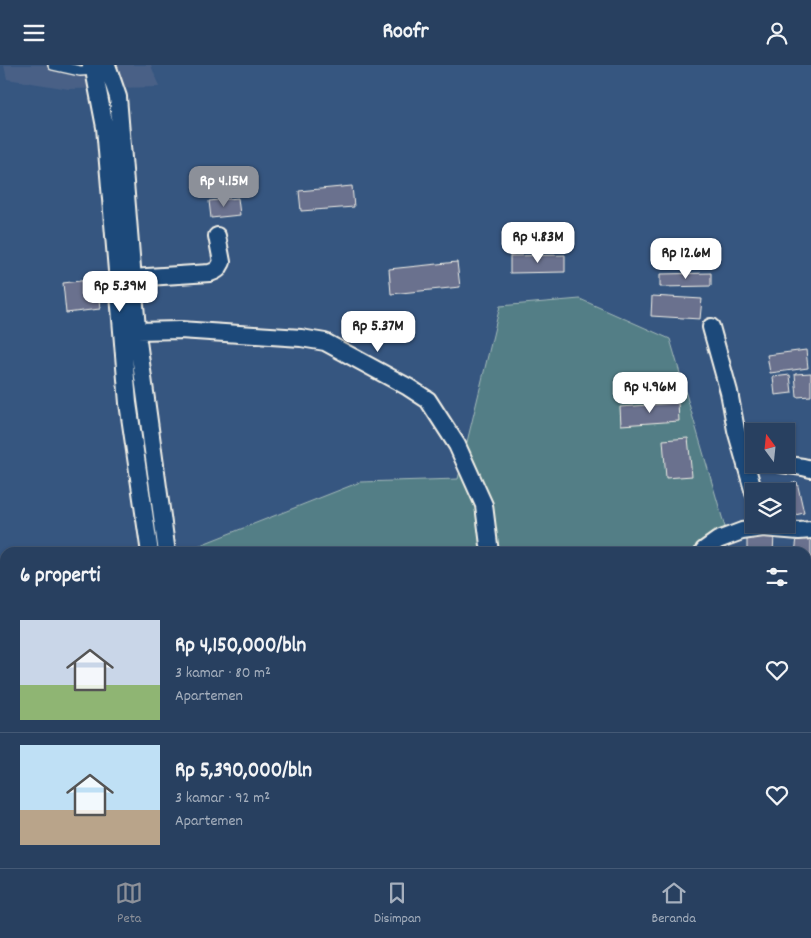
<!DOCTYPE html>
<html lang="id">
<meta charset="utf-8">
<style>
:root{--surface:#284060;--page:#304766;--text:#f1f3f6;--muted:#a5afbd;--line:#445975;--accent:#8c9099}
body{margin:0;font-family:Dekko,sans-serif;background:var(--page);color:var(--text);height:100vh;display:flex;flex-direction:column;font-size:19px;white-space:nowrap}
*{box-sizing:border-box;margin:0}
p{font-size:16px;color:var(--muted)}
.icon{flex:none;width:28px;height:28px;fill:none;stroke:currentColor;stroke-width:2;stroke-linecap:round;stroke-linejoin:round}
.map{position:relative;flex:1;overflow:hidden}
.drawer{position:absolute;left:0px;top:482px;width:811px;height:321px;display:flex;flex-direction:column;background:var(--surface);border-radius:15px 15px 0 0;box-shadow:0 1px 4px #0004,0 0 0 1px var(--line)}
.drawer>*{flex:none}
.needle{width:32px;rotate:345deg}
.buttons{position:absolute;left:745px;top:358px;display:grid;gap:10px}
.buttons a{display:grid;place-items:center;width:50px;height:50px;border-radius:0px;background:var(--surface);box-shadow:0 1px 4px #0004,0 0 0 1px var(--line);font-size:25px}
.price{position:absolute;translate:-50% -42px;padding:0 11px;border-radius:10px;background:#fff;color:#222;font-size:16px;line-height:32px;filter:drop-shadow(0 1px 2px #0008)}
.price::after{content:'';position:absolute;left:50%;top:30px;width:15px;height:11px;margin-left:-8px;background:inherit;clip-path:polygon(0 0,100% 0,50% 100%)}
.price.selected{background:var(--accent);color:#fff}
ul{padding:0;list-style:none}
li{display:flex;align-items:center;gap:15px;height:125px;padding:0 20px}
li+li{border-top:1px solid var(--line)}
li span{display:grid;place-items:center;flex:none;width:140px;height:100px;border-radius:0px;color:#555}
li>.icon{margin-inline-start:auto}
span .icon{width:60px;height:60px;fill:#fffc;stroke-width:1}
li b{font-size:21px}
h2{display:flex;justify-content:space-between;align-items:center;height:60px;padding:0 20px;font-size:21px}
header{display:flex;justify-content:space-between;align-items:center;height:65px;padding:0 20px;background:var(--surface);font-size:22px;font-weight:700}
.dock{display:flex;justify-content:space-around;align-items:center;height:70px;border-top:1px solid var(--line);background:var(--surface);font-size:14px;color:var(--muted)}
.dock a{display:grid;justify-items:center;gap:2px}
.dock .selected{color:var(--accent)}
.map>svg:first-child{display:block}
.built{fill:#496186}
.green{fill:#527e86;stroke:#a3b8b7}
.building{fill:#6a718e;stroke:#f4f1e8}
.lines{fill:none;stroke-linecap:round;stroke-linejoin:round}
.service-casing{stroke:#f4f1e8;stroke-width:12}
.minor-casing{stroke:#f4f1e8;stroke-width:20}
.service{stroke:#1f4a7a;stroke-width:9}
.minor{stroke:#1f4a7a;stroke-width:16}
</style>
<header><svg class="icon" aria-label="menu" viewBox="0 0 24 24"><path d="M4 6h16M4 12h16M4 18h16"/></svg>Roofr<svg class="icon" aria-label="person" viewBox="0 0 24 24"><circle cx="12" cy="8" r="4"/><path d="M4 21q1-7 8-7t8 7"/></svg></header>
<div class="map">
<svg width="811" height="803" viewBox="0 0 811 803">
<rect width="100%" height="100%" fill="#365680"/>
<filter id="ink" filterUnits="userSpaceOnUse"><feTurbulence type="fractalNoise" baseFrequency=".02" numOctaves="2"/><feDisplacementMap in="SourceGraphic" scale="10" xChannelSelector="R" yChannelSelector="G"/><feConvolveMatrix kernelMatrix="1 2 1 2 8 2 1 2 1" color-interpolation-filters="sRGB"/></filter>
<g filter="url(#ink)">
<!-- built -->
<path class="built" d="M4 0H151L159 22 69 24 7 14Z"/>
<!-- green -->
<path class="green" d="M580 234 670 274 729 476 699 488H180L360 417 458 414 500 241Z
M222 799H660L661 803H222Z"/>
<!-- building -->
<path class="building" d="M352 121 354 142 301 146 299 126Z
M238 133 240 150 211 153 209 136Z
M565 190V207L510 208V191Z
M457 197 460 222 391 229 389 204Z
M711 208V221L660 222V209Z
M97 214 100 244 66 248 63 218Z
M652 231 702 234 700 254 651 251Z
M806 285 808 303 770 308 767 290Z
M811 308V331L797 332 795 309Z
M790 310 792 328 775 330 773 312Z
M678 338 679 356 621 360 620 342Z
M688 373 692 411 666 413 663 375Z
M797 417 804 448 786 452V426H780L779 421Z
M747 469 774 470 773 488H747Z
M797 473 811 474V501H806V488H795Z"/>
<g class="lines">
<defs>
<path id="service" d="M53 0 80 6 96 5"/>
<path id="minor" d="M91 0 94 5 105 62 128 338 150 488
M107 0 118 32 138 276 167 488
M132 213 194 209 210 208 215 206 218 204 222 197 217 171
M711 262 729 327 736 365 754 428
M137 266 180 265 301 273 325 277 408 322 428 335 457 380 484 440 490 488
M781 399 803 402 811 404
M703 488 704 485 718 475 742 466 763 463 799 466 811 465
M203 799V803
M218 799V803
M507 799V803
M751 799 752 803"/>
</defs>
<!-- service casing -->
<use href="#service" class="service-casing"/>
<!-- minor casing -->
<use href="#minor" class="minor-casing"/>
<!-- service -->
<use href="#service" class="service"/>
<!-- minor -->
<use href="#minor" class="minor"/>
</g>
</g>
</svg>
<div class="buttons">
<a><svg class="needle" viewBox="-14 -14 28 28"><path d="M0-13l5 13h-10z" fill="#e53935"/><path d="M0 13l5-13h-10z" fill="#a5afbd"/></svg></a>
<a><svg class="icon" aria-label="layers" viewBox="0 0 24 24"><path d="M12 4l9 5-9 5-9-5zM3 14l9 5 9-5"/></svg></a>
</div>
<b class="price selected" style="left:224px;top:143px">Rp 4.15M</b>
<b class="price" style="left:538px;top:199px">Rp 4.83M</b>
<b class="price" style="left:686px;top:215px">Rp 12.6M</b>
<b class="price" style="left:120px;top:248px">Rp 5.39M</b>
<b class="price" style="left:378px;top:288px">Rp 5.37M</b>
<b class="price" style="left:650px;top:349px">Rp 4.96M</b>
<section class="drawer">
<h2>6 properti<svg class="icon" aria-label="filters" viewBox="0 0 24 24"><path d="M4 7h16M4 17h16"/><circle cx="9" cy="7" r="2"/><circle cx="15" cy="17" r="2"/></svg></h2>
<ul>
<li><span style="background:linear-gradient(#c9d6e8 65%,#8fb573 0)"><svg class="icon" aria-label="home" viewBox="0 0 24 24"><path d="M3 11l9-7 9 7M6 9v11h12V9"/></svg></span><div><b>Rp 4,150,000/bln</b><p>3 kamar · 80 m²</p><p>Apartemen</p></div><svg class="icon" aria-label="heart" viewBox="0 0 24 24"><path d="M12 20l-8-8c-3-5 5-10 8-4 3-6 11-1 8 4z"/></svg></li>
<li><span style="background:linear-gradient(#bfe0f5 65%,#b9a48a 0)"><svg class="icon" aria-label="home" viewBox="0 0 24 24"><path d="M3 11l9-7 9 7M6 9v11h12V9"/></svg></span><div><b>Rp 5,390,000/bln</b><p>3 kamar · 92 m²</p><p>Apartemen</p></div><svg class="icon" aria-label="heart" viewBox="0 0 24 24"><path d="M12 20l-8-8c-3-5 5-10 8-4 3-6 11-1 8 4z"/></svg></li>
</ul>
</section>
</div>
<nav class="dock">
<a class="selected"><svg class="icon" aria-label="map" viewBox="0 0 24 24"><path d="M3 6l6-2 6 2 6-2v14l-6 2-6-2-6 2zM9 4v14M15 6v14"/></svg>Peta</a>
<a><svg class="icon" aria-label="saved" viewBox="0 0 24 24"><path d="M7 4h10v16l-5-4-5 4z"/></svg>Disimpan</a>
<a><svg class="icon" aria-label="home" viewBox="0 0 24 24"><path d="M3 11l9-7 9 7M6 9v11h12V9"/></svg>Beranda</a>
</nav>
